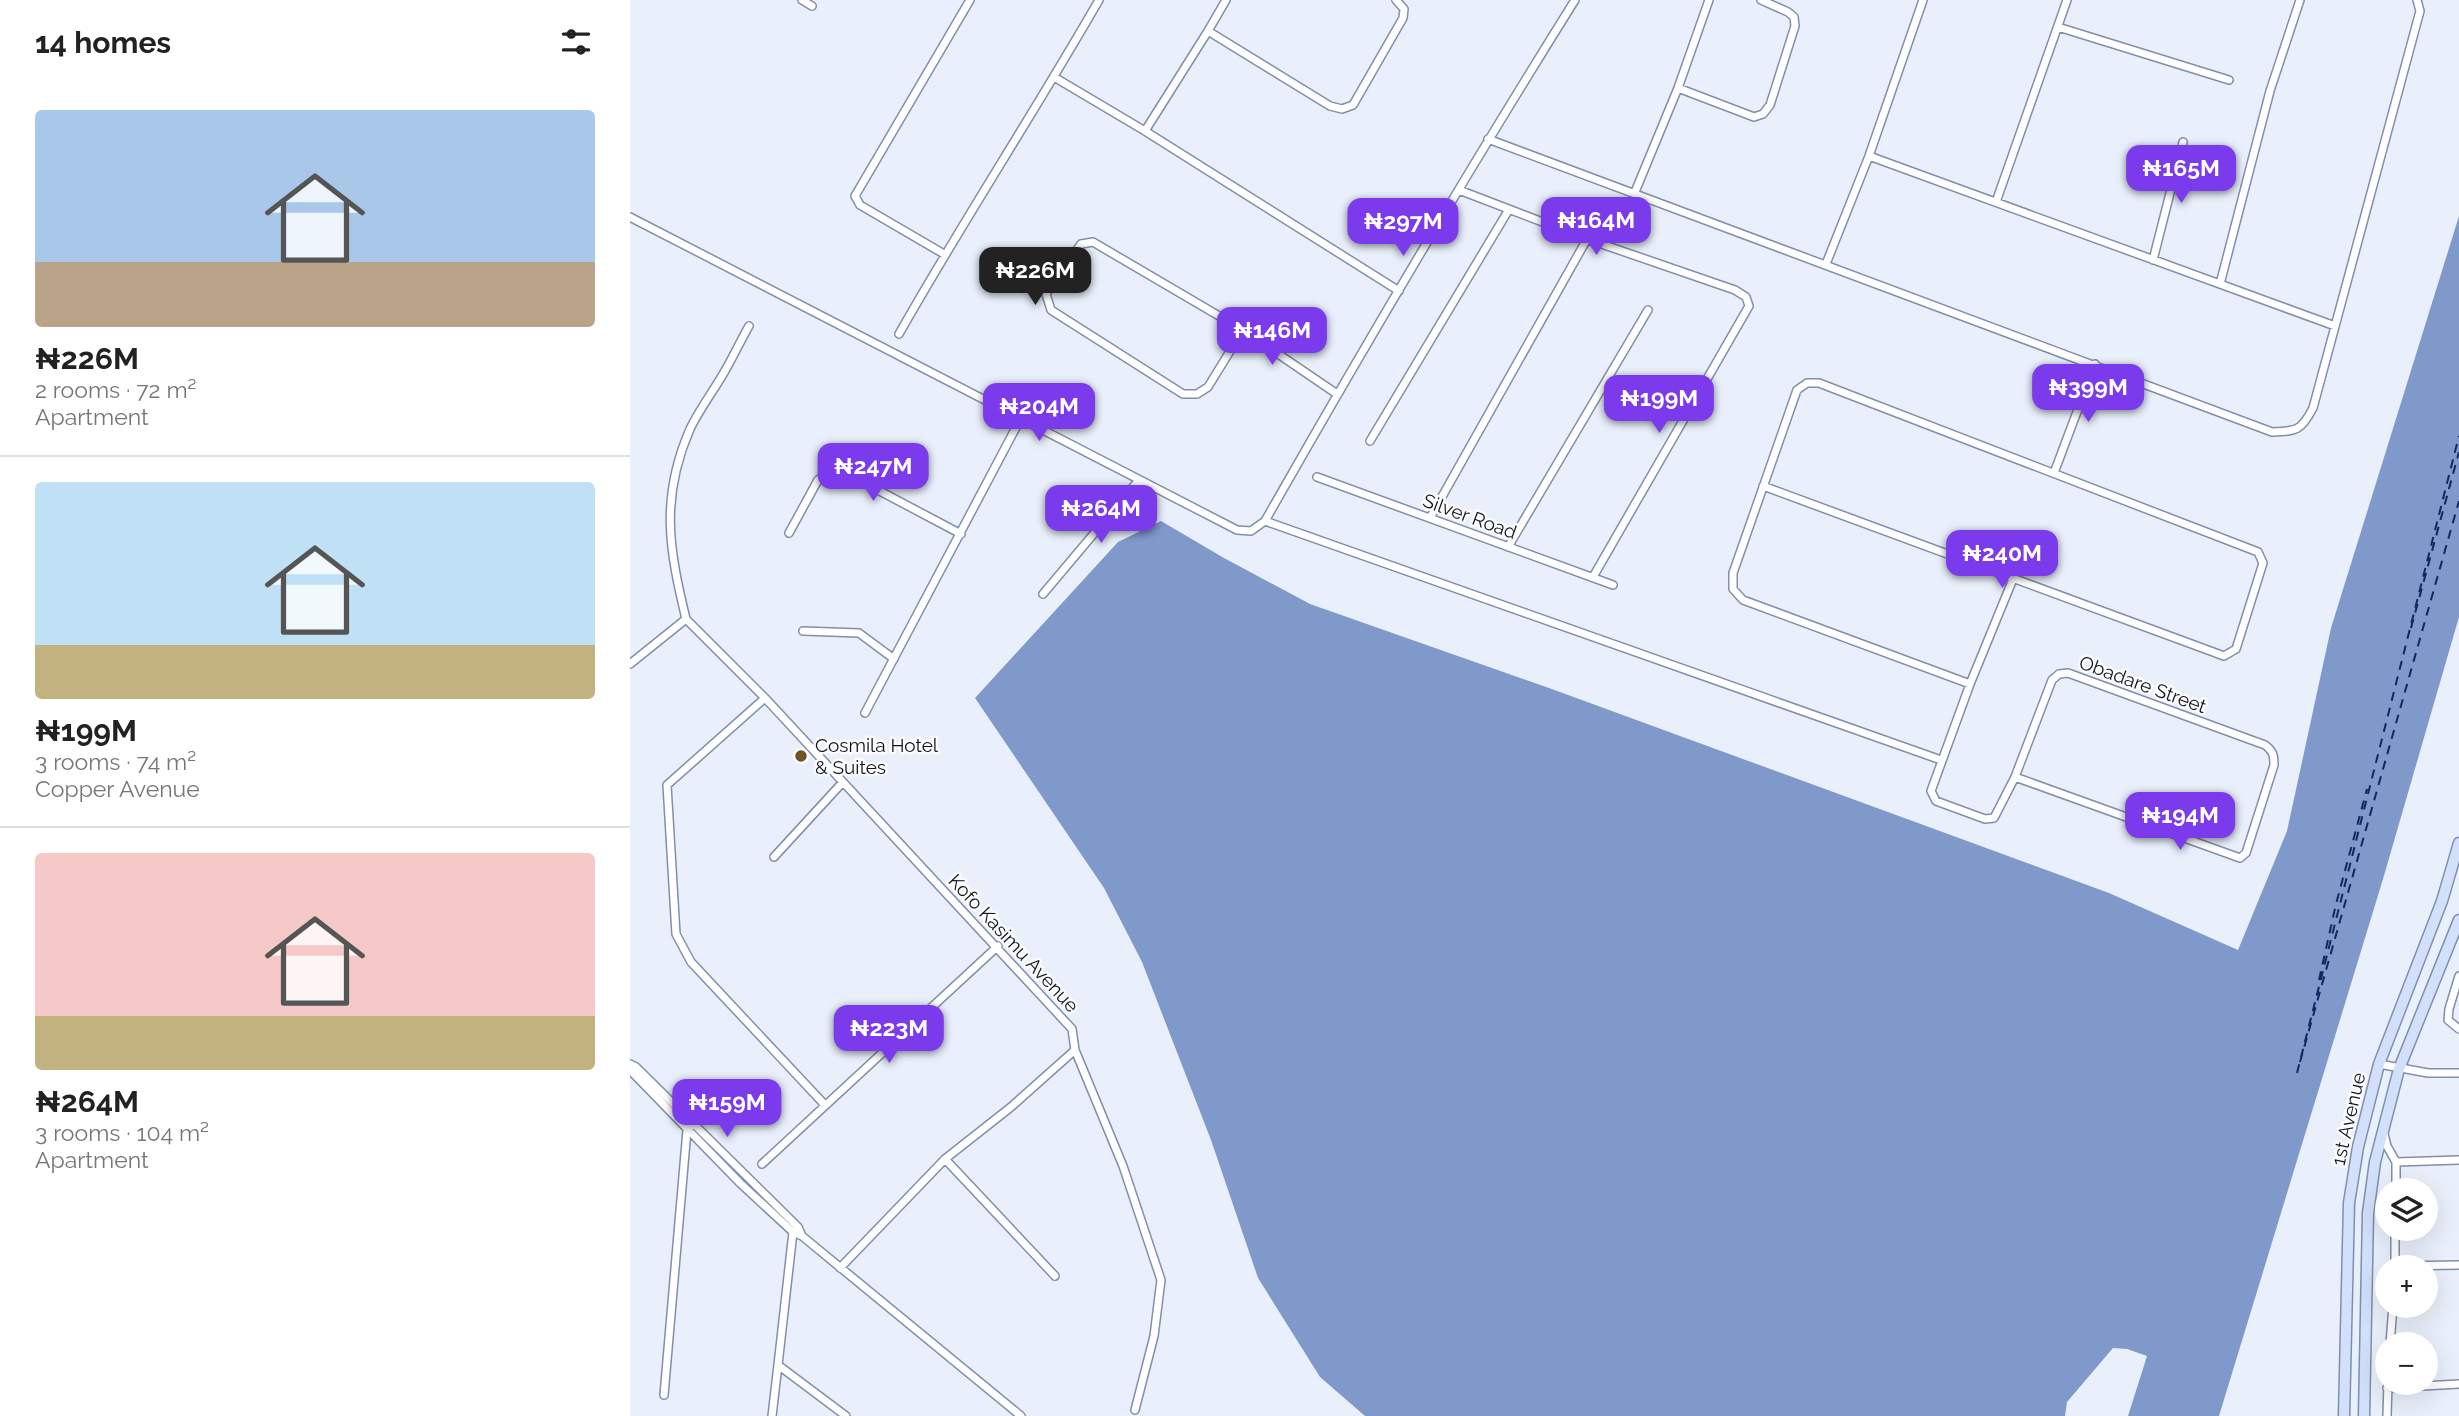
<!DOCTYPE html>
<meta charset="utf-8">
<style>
:root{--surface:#fff;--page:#f2f2f2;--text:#222;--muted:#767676;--line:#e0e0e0;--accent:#7c3aed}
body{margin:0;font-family:Raleway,sans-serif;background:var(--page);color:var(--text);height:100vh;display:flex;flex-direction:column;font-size:26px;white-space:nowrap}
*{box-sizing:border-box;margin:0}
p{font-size:23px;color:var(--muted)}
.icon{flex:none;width:38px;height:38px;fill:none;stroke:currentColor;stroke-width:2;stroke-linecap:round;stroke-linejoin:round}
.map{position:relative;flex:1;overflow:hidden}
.details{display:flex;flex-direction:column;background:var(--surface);width:630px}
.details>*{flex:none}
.fabs{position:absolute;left:1745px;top:1178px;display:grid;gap:14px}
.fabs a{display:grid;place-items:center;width:63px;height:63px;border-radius:50%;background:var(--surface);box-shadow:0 7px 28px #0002;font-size:35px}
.price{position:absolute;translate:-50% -60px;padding:0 16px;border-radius:14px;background:var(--accent);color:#fff;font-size:23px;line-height:46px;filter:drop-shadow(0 2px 4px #0008)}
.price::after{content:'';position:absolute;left:50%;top:42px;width:21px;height:16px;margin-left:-10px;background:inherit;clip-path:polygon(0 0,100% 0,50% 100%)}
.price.selected{background:#222;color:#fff}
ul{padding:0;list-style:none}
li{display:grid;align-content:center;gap:14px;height:371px;padding:0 35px}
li+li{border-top:2px solid var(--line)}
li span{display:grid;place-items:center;height:217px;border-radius:7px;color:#555}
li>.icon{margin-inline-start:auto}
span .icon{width:126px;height:126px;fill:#fffc;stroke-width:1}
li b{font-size:30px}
h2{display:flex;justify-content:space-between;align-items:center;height:84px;padding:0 35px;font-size:30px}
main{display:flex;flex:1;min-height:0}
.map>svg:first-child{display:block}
.water{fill:#8099cb}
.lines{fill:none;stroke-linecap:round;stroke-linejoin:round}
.ferry{stroke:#0f2964;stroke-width:2;stroke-dasharray:9 7;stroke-linecap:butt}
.minor-casing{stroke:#808fab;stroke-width:10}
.secondary-casing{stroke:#808fab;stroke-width:13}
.minor{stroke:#fff;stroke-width:7}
.secondary{stroke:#d2e0fc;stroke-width:10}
.poi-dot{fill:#6c5424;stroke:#fcfcfc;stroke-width:2.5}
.labels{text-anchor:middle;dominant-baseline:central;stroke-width:5;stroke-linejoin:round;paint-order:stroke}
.street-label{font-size:19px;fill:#0f151f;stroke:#fcfcfc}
.poi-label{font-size:19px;fill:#0f151f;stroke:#fcfcfc;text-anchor:start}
</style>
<main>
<section class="details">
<h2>14 homes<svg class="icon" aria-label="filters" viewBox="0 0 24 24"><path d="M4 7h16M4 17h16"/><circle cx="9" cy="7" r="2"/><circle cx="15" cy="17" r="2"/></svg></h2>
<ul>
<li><span style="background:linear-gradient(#a9c7e8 70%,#b9a48a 0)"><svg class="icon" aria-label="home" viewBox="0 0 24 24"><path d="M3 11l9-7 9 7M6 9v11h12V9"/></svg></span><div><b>₦226M</b><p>2 rooms · 72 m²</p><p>Apartment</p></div></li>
<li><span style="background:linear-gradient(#bfe0f5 75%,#c2b280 0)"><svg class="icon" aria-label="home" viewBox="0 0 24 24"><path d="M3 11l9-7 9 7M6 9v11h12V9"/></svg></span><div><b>₦199M</b><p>3 rooms · 74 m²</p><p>Copper Avenue</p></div></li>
<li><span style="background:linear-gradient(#f6c9c9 75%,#c2b280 0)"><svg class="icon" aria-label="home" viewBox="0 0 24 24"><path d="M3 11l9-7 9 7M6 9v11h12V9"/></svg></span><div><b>₦264M</b><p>3 rooms · 104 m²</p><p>Apartment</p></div></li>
</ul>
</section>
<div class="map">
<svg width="1829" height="1416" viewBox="0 0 1829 1416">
<rect width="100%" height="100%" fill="#e9f0fc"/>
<!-- water -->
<path class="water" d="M1829 216V617L1753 879 1589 1416H1498L1517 1356 1497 1349 1483 1348 1437 1402 1435 1416H735L690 1377 628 1278 581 1140 512 962 474 888 345 698 488 542 531 521 594 558 680 604 919 688 1479 893 1608 950 1657 831 1701 628Z"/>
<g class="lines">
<!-- ferry -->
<path class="ferry" d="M1781 628 1829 452
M1689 980 1706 904 1737 789
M1670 1062 1829 501
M1667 1073 1829 436"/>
<defs>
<path id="minor" d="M172 0 182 6
M596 0 578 31 700 106 712 109 723 105 773 18 774 9 766 0
M1428 27 1599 80
M424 77 515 131 769 291
M1048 88 1124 117 1133 114 1140 105 1165 26 1164 17 1158 12 1131 0
M515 131 578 31
M858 139 1642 432C1667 431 1671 431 1683 408L1790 11 1787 0
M1239 156 1705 326
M829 190 957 239 1105 290 1116 297 1119 306 963 577
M1005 192 1048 88 1079 0
M1366 202 1437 0
M0 217 607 530 621 531 635 521C735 345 838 171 945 0
M314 254 230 205 225 196 340 0
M1523 260 1553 142
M1196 264 1239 156 1293 0
M1590 284 1640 91 1670 0
M613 330 578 387 567 394H553L421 310 416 294 451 244 463 242 613 330 707 394
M269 334C333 221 404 113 469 0
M740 441 878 211
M1424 473 1465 364
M687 477 983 585
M1133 486 1594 656 1606 649 1633 563 1628 552 1189 383H1177L1167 390 1103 573V589L1113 600 1340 684
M800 518 957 239
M635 521 1311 760
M159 533 188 480 199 471H212L331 534
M878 547 1018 310
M1383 579 1340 684 1301 791 1306 801 1355 819 1364 818 1385 777 1422 680 1429 674 1438 673 1635 745C1643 751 1644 755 1644 765L1616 853 1610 858 1385 777
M413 594 509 480
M56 619 135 698 442 1029 445 1050 493 1166 531 1280 524 1336 505 1410
M173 631 229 633 264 659
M0 664 56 619C39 549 30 498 60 429 70 408 85 389 96 369 104 355 111 340 119 326
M135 698 37 785 46 934 61 962 194 1104
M235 713 391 418
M144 857 212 783
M1829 976 1819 1009 1818 1020 1829 1029
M0 1064 6 1067 168 1227 172 1236 391 1416
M1749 1064 1798 1073H1829
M0 1070 110 1183 163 1232 172 1236
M1754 1134 1757 1146 1766 1162V1190
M315 1159 425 1276
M1766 1162 1829 1160
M132 1164 368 946
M165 1230 163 1232 148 1365 216 1416
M1765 1266 1829 1265
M1765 1267V1228
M210 1268 315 1159 381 1107 445 1050
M1760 1344 1763 1306
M1757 1388 1829 1384
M34 1395 57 1130 63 1124
M142 1416 148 1365
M1757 1416 1758 1383"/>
<path id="secondary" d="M1714 1416 1719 1203 1728 1147 1749 1064 1812 901 1829 843
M1734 1416 1738 1213 1745 1162 1769 1069 1829 920"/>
</defs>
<!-- minor casing -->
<use href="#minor" class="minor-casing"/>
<!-- secondary casing -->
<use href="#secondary" class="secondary-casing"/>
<!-- minor -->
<use href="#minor" class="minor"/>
<!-- secondary -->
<use href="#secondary" class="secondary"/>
</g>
<!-- markers -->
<circle class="poi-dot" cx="171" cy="756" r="7"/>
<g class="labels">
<!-- street labels -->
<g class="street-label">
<text transform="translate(840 516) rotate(20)">Silver Road</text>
<text transform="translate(1513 684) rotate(20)">Obadare Street</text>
<text transform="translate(384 943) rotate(47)">Kofo Kasimu Avenue</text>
<text transform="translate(1718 1119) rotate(-77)">1st Avenue</text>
</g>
<!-- poi labels -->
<g class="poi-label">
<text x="185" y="745">Cosmila Hotel<tspan x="185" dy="22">&amp; Suites</tspan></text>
</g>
</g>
</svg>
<div class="fabs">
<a><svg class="icon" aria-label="layers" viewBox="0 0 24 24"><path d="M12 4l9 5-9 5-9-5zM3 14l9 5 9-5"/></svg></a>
<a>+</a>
<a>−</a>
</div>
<b class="price" style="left:1551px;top:205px">₦165M</b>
<b class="price" style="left:966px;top:257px">₦164M</b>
<b class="price" style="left:773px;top:258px">₦297M</b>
<b class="price selected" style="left:405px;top:307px">₦226M</b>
<b class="price" style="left:642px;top:367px">₦146M</b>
<b class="price" style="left:1458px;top:424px">₦399M</b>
<b class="price" style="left:1029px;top:435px">₦199M</b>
<b class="price" style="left:409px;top:443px">₦204M</b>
<b class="price" style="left:243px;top:503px">₦247M</b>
<b class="price" style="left:471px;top:545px">₦264M</b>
<b class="price" style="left:1372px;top:590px">₦240M</b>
<b class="price" style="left:1550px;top:852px">₦194M</b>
<b class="price" style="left:259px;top:1065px">₦223M</b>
<b class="price" style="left:97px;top:1139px">₦159M</b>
</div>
</main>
